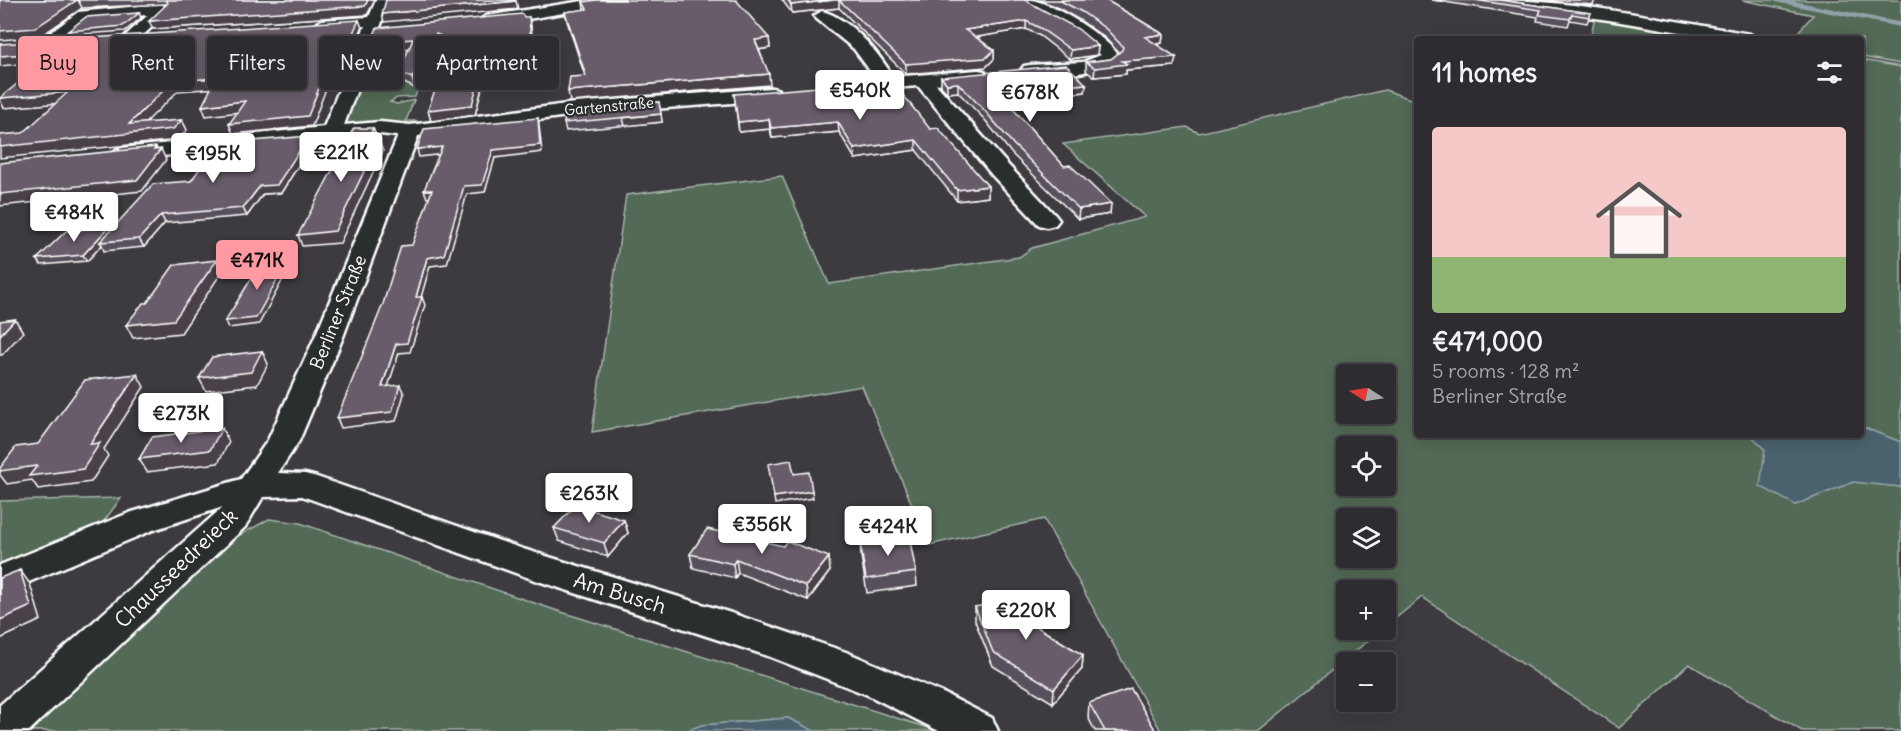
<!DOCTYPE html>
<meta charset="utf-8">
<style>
:root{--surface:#2e2c30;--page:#3a383c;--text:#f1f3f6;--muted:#a7a7ab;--line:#49484c;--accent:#ff9aa2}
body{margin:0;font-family:Delius,sans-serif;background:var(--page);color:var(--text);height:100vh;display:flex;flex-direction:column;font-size:22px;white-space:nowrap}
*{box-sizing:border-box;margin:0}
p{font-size:20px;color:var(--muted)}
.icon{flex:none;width:33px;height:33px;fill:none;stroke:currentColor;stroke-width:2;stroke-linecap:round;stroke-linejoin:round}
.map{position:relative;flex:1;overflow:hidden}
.details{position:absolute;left:1414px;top:36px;width:450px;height:402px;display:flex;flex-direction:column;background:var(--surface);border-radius:6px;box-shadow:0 3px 15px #0003,0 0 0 2px var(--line)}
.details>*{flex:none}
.hud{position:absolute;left:18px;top:36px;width:570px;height:54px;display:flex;gap:12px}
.needle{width:39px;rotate:282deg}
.fabs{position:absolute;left:1336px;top:364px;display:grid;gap:12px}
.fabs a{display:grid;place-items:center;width:60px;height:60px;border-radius:6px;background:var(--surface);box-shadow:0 3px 15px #0003,0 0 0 2px var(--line);font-size:30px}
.price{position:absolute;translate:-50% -51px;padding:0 14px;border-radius:6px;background:#fff;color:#222;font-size:20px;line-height:39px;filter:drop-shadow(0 2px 3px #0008)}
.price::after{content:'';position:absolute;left:50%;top:36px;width:18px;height:14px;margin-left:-9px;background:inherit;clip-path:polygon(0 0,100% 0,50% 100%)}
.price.selected{background:var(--accent);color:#111}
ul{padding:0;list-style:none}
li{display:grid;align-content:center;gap:12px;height:318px;padding:0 18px}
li+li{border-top:2px solid var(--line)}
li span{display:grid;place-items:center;height:186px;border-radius:6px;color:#555}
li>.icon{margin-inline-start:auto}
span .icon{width:108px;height:108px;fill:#fffc;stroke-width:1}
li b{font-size:26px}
h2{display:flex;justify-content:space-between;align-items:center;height:72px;padding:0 18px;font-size:26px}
.pill{padding:0 21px;border-radius:6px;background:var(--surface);box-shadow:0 3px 15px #0003,0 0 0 2px var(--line);font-size:21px;line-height:54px}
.pill.selected{background:var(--accent);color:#111}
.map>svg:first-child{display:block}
.green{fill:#526a57;stroke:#a8b4ab;stroke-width:1.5;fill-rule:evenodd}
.water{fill:#4a626e;stroke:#92a1a8;stroke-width:1.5}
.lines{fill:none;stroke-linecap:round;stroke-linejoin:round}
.stream{stroke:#92a1a8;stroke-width:4.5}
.minor-casing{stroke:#fff;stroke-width:5}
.minor{fill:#2a2d2e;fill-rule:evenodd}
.wall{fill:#594f5b;stroke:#fff;stroke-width:1.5}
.shaded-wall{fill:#49404a;stroke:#fff;stroke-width:1.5}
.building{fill:#685c6a;stroke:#fff;stroke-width:1.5}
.labels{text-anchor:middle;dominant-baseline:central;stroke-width:4.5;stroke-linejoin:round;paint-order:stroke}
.far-street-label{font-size:15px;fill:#fff;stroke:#2a2d2e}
.street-label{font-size:18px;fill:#fff;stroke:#2a2d2e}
.near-street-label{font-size:21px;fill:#fff;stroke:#2a2d2e}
</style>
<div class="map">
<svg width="1901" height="731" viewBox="0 0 1901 731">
<rect width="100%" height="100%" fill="#3d3b40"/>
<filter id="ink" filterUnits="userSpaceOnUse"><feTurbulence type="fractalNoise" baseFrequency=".0167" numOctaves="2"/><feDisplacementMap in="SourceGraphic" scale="12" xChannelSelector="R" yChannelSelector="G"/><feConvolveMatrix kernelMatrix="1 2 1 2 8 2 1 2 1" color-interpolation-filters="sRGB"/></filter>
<g filter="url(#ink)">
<!-- green -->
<path class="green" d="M1742 0H1901V64L1862 57V39H1792L1813 15Z
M1595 16 1739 39H1585L1591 35Z
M1862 60 1901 67V442L1862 427Z
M419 77H422L415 97 397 98 390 102 397 104 414 100 406 121H417L415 127 342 125 357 85Z
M1385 90 1413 100 1417 99 1418 435H1751L1765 450 1795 505 1853 482 1901 487V731H1802L1689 664 1619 728 1422 597 1386 626V591H1347V630H1381L1258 731H1161L1044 519 929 545 862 386 592 432 626 195 782 176 829 284 1019 257 1032 248 1145 217 1063 144 1187 127 1199 133ZM1347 375H1386V414H1347ZM1347 447H1386V486H1347ZM1347 519H1386V558H1347Z
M121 498 102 524 0 565V501Z
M269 519 300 523 555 610 938 731H814L788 718 702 725 686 731H25L238 536Z"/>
<!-- water -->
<path class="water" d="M1862 427 1901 442V487L1853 482 1795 505 1760 486 1765 450 1751 435H1862Z
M788 718 814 731H686L702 725Z"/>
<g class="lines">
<!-- stream -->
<path class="stream" d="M1777 0 1901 25"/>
<defs>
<path id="minor" d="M376 0H390L344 125 380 122 410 125 575 103 772 88 779 90 781 94 779 98 772 100 575 115 418 136 343 337 299 441 278 473 305 474 317 477 523 549 731 613 846 652 945 694 992 718 998 731H939L868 695 768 656 532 579 302 496 263 497 245 527 29 731H0V705L223 507 153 530 0 594V565L129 513 241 479 268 440 315 337 398 136 380 134 357 136 123 160 116 158 113 154 116 150 123 148 324 127 365 26 322 30 314 25 322 20 369 17Z
M589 0H624L617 4 486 26 478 21 486 16Z
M1013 0C1018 0 1026 0 1032 0 1056 5 1106 36 1120 57 1107 74 1043 79 1024 74L1021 70 1024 66 1030 65 1083 62 1101 55 1079 36Z
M1491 0C1578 0 1664 20 1750 34L1758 39H1721L1609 20 1498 4Z
M161 4 170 10 138 40 132 42 124 37 148 15 87 19 50 48 44 49 36 44 78 12Z
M822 11C851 19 878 52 893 77L978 70 984 71 987 75 984 79 936 84 1008 165 1055 215 1059 220 1055 225 1047 227 1039 225 992 175 918 86 857 91 851 90 848 86 851 82 876 79 854 49 817 19 814 16Z"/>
</defs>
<!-- minor casing -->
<use href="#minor" class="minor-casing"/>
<!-- minor -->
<use href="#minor" class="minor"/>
</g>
<!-- wall -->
<path class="wall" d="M0 0H375L367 15 153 29 166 4 82 8 39 37Z
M782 0H1025L1098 46 1097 55 1070 59 1040 36 1026 29 976 37 994 50V59L986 67 906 74 839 8 792 13Z
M1038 0H1106L1163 34 1162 43 1155 44 1174 66 1126 70V74L1094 77 1086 71V62L1111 59 1119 53 1105 38 1081 21 1055 6Z
M1432 0H1500L1591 13 1587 23 1570 20 1568 26 1537 21 1538 17Z
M1538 0H1595L1593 5Z
M583 2 769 38 770 48 759 50 770 85 570 102 585 76 567 21 565 12 584 10Z
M524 17 531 26 535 74 484 80 475 115 431 121 428 110 450 48 438 43 415 88 402 82 399 72 409 48 374 51 371 42Z
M941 77 1086 84 1085 92 1005 100 1064 166 1110 214 1078 219 1012 154 985 120 958 92 947 93 941 86Z
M734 94 930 129 988 186V197L957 201 916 150 855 159 839 132 772 138 770 129 739 132Z
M659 102 662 122 566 131 564 123Z
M309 136 312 144 281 193 263 194 247 216 165 223 144 247 104 251 102 245 87 261 41 265 37 259 111 230 191 181Z
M624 520 628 533 608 557 559 541 554 528Z
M860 542 916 572 917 586 867 593 861 556Z
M690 554 830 571 808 600 738 573 735 578 693 568Z
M975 607 1037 627 1083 655 1082 669 1053 703 993 666 975 621Z
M1089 703 1156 731H1095L1088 717Z"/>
<!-- shaded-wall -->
<path class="shaded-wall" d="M77 0H78L82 8 39 37 0 40V31Z
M368 0H375L367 15 153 29 149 21Z
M834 0H839V8L792 13 791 5Z
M516 1 518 9 384 22 382 14Z
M139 13 141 18 125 31 70 35 68 31Z
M529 17 531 26 535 74 484 80 475 115 431 121 428 110 481 70Z
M359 20 362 28 351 53 339 54 312 126 233 134 229 124 336 45Z
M1026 21V29L965 39V30Z
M436 34 438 43 415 88 412 78Z
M1163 34 1162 43 1144 46 1145 37Z
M769 38 770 48 756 50 755 40Z
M413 39 416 48 374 51 371 42Z
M1098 46 1097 55 1070 59 1071 50Z
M994 50V59L986 67 906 74V64Z
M57 51 62 60 0 66V56Z
M1176 57 1174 66 1126 70V74L1094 77 1095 68 1122 61Z
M769 74 770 85 570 102 568 91Z
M216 78 220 88 178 91 135 133 182 120 187 130 178 140 0 158V147L129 124 173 81Z
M958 83V92L947 93V84Z
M1086 84 1085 92 998 101V92Z
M68 92 73 102 4 108 0 100V98Z
M245 101 249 111 206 116 202 106Z
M661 114 662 122 625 126 623 118Z
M538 118 539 125 542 152 495 158 485 192 467 194 447 264 430 266 420 301 422 297 425 305 410 352 399 353 385 396 382 387 396 344 416 297 427 258 464 186 493 150Z
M769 119 770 129 739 132 738 122Z
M838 122 839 132 772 138 771 128Z
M373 128 377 138 370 153 367 142Z
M309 136 312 144 281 193 263 194 247 216 243 208 260 186Z
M916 140V150L855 159 854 149Z
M379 141 383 151 340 243 302 246 298 235Z
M156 147 158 152 161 149 166 160 142 191 0 206V194L154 150Z
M442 147 444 154 419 157 417 149Z
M988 186V197L957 201V190Z
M424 190H432L435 197 427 198Z
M1111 204 1110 214 1078 219 1079 209Z
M161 215 165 223 144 247 139 239Z
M109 227 113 233 100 242 102 245 87 261 83 255Z
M217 260 222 272 181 333 133 338 126 325Z
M288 260 290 266 259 324 228 328 225 321Z
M15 319 23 332 2 355H0V335Z
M262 351 268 364 257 385 206 391 199 378Z
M137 374 144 387 104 449 108 456 91 482 38 489 32 480 7 484 0 475V471L90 444Z
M400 385 404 394 396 421 341 428 337 418Z
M222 428 229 442 218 463 147 472 139 459Z
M812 491 813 498 775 504 774 497Z
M624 520 628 533 608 557 604 543Z
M829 557 830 571 808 600 806 586Z
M736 559 738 573 735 578 733 564Z
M20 570 30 584 41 620 0 639V620Z
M1083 655 1082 669 1053 703 1054 689Z"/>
<!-- building -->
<path class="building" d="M0 0H77L35 28 0 31Z
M166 0H368L365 6 149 21 168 3Z
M386 0H515L516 1 382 14Z
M596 0H736L769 38 755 40 769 74 568 91 570 77 586 76 565 12 587 9 583 2Z
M788 0H834L791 5Z
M839 0H1025L1078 29 1098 46 1071 50 1040 28 1026 21 965 30 994 50 986 58 906 64Z
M1059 0H1106L1163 34 1145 37 1176 57 1122 61 1127 64 1095 68 1086 62 1111 59 1122 50 1123 47 1106 29 1082 12Z
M1474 0H1500L1591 13 1589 17 1572 14 1570 19 1539 15 1541 10Z
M139 13 123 26 68 31 86 17Z
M522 14 524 17H529L533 64 481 70 472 105 428 110 452 41 436 34 412 78 399 72 413 39 371 42 377 28Z
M359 20 348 44 336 45 308 116 229 124 245 101 202 106 216 78 173 81 129 124 182 120 173 129 0 147V135L23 133 68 92 0 98 57 51 0 56V44Z
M1066 65 1086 84 998 92 1064 166 1070 165 1111 204 1079 209 1013 144 985 111 958 83 947 84 941 77Z
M892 81 930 129 938 128 988 186 957 190 916 140 854 149 838 122 771 128 769 119 738 122 734 94Z
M659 102 661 114 564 123 566 111Z
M538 118 540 145 493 150 482 185 464 186 444 255 427 258 416 297H422L407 343 396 344 382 387 400 385 392 412 337 418 383 304 401 246 412 245 432 190H424L442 147 417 149 424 129Z
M354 128H373L367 142 379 141 335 231 298 235 333 169H331Z
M309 136 277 185 260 186 243 208 161 215 139 239 100 242 153 184 191 181 217 144Z
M156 147 154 150 161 149 137 180 0 194V163Z
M109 227 83 255 37 259 66 231Z
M217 260 174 320 126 325 143 303H147L174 265Z
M288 260 256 318 225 321 261 263Z
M15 319 0 335V321Z
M262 351 251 372 199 378 212 357Z
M137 374 90 444 100 443 83 469 29 476 37 466 0 471V468L16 447 38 444 85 380Z
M222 428 210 450 139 459 152 437Z
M791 460 794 474 809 472 812 491 774 497 768 464Z
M576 505 624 520 604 543 554 528Z
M707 529 783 546 787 541 829 557 806 586 736 559 733 564 690 554Z
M909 536 916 572 866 579 860 542Z
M20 570 31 606 0 620V578Z
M1023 596 1037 627 1083 655 1054 689 993 652 975 607Z
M1131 689 1156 731H1105L1089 703Z"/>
</g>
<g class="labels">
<!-- far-street labels -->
<g class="far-street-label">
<text transform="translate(609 106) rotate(-5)">Gartenstraße</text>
</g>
<!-- street labels -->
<g class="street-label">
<text transform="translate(338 312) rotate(-68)">Berliner Straße</text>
</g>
<!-- near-street labels -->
<g class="near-street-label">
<text transform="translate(176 568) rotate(-44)">Chausseedreieck</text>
<text transform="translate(620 593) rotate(17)">Am Busch</text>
</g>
</g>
</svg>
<div class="fabs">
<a><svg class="needle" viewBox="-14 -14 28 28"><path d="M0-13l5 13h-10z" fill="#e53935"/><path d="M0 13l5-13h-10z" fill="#a7a7ab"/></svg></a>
<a><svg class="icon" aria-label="locate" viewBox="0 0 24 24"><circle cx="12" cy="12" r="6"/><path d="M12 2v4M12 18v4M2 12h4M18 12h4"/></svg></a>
<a><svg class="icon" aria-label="layers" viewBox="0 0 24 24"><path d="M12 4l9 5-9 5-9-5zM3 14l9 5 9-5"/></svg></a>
<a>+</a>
<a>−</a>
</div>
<b class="price" style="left:860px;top:121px">€540K</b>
<b class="price" style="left:1030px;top:123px">€678K</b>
<b class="price" style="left:341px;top:183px">€221K</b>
<b class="price" style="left:213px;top:184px">€195K</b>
<b class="price" style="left:74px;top:243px">€484K</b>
<b class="price selected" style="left:257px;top:291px">€471K</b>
<b class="price" style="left:181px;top:444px">€273K</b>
<b class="price" style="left:589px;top:524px">€263K</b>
<b class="price" style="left:762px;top:555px">€356K</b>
<b class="price" style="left:888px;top:557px">€424K</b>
<b class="price" style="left:1026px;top:641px">€220K</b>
<div class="hud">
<a class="pill selected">Buy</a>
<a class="pill">Rent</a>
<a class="pill">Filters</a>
<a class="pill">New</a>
<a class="pill">Apartment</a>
</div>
<section class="details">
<h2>11 homes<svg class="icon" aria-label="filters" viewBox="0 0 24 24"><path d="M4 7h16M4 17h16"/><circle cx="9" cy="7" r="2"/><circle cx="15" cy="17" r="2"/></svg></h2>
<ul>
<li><span style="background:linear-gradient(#f6c9c9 70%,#8fb573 0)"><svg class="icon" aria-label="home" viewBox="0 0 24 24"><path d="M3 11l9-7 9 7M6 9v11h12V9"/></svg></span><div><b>€471,000</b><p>5 rooms · 128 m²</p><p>Berliner Straße</p></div></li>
</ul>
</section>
</div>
